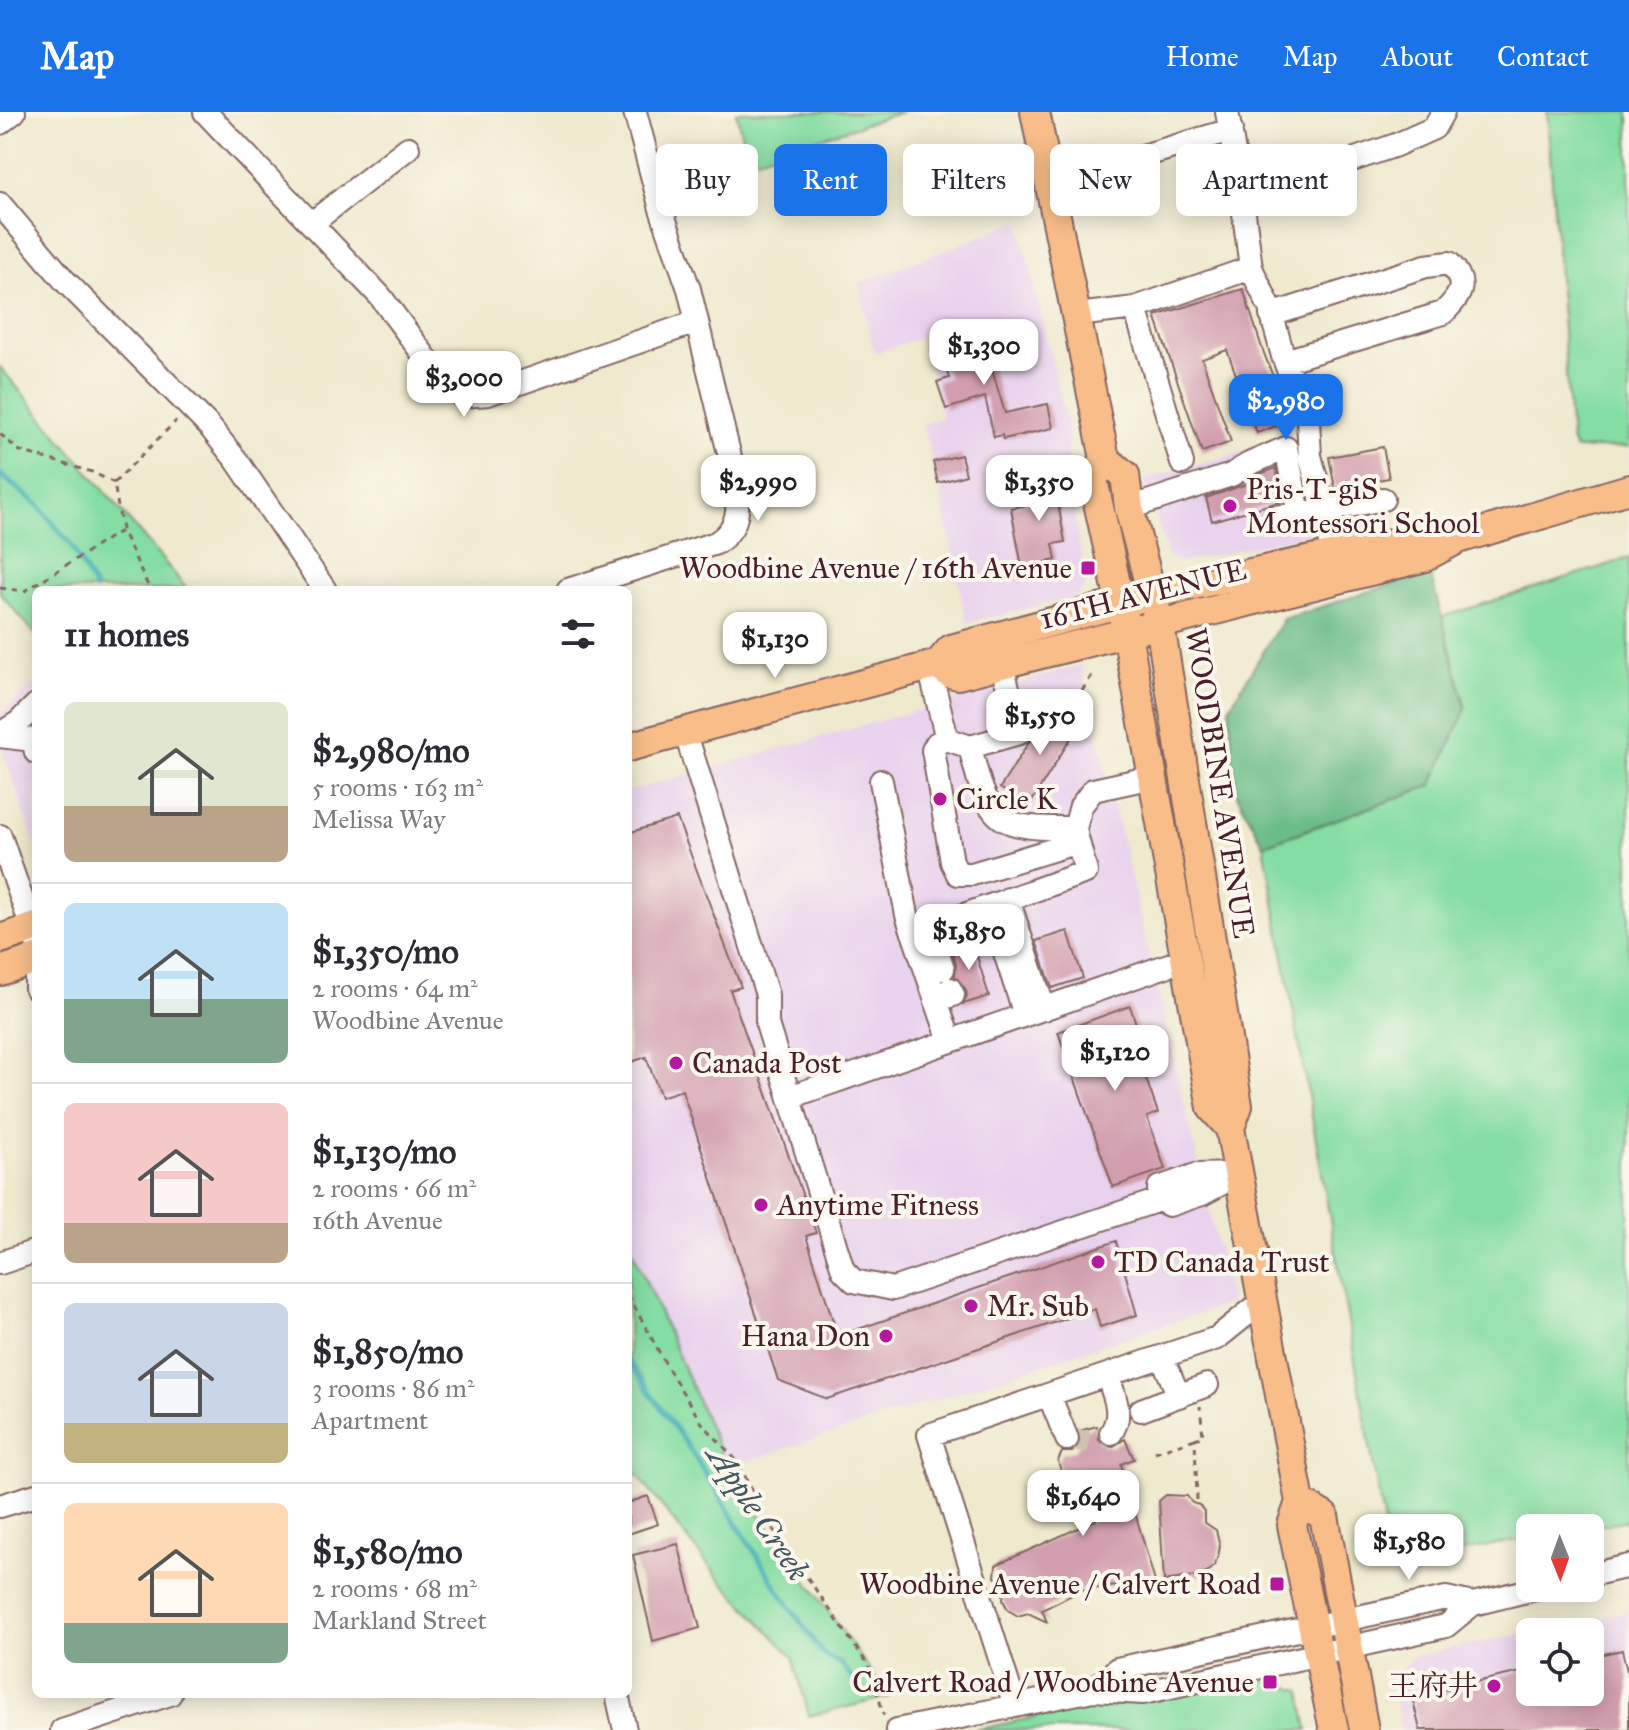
<!DOCTYPE html>
<meta charset="utf-8">
<style>
:root{--surface:#fff;--page:#f7f7f7;--text:#2b2b33;--muted:#7c7c81;--line:#e1e1e2;--accent:#1a73e8}
body{margin:0;font-family:"IM FELL Great Primer","Noto Serif SC",serif;background:var(--page);color:var(--text);height:100vh;display:flex;flex-direction:column;font-size:30px;white-space:nowrap}
*{box-sizing:border-box;margin:0}
p{font-size:26px;color:var(--muted)}
.icon{flex:none;width:44px;height:44px;fill:none;stroke:currentColor;stroke-width:2;stroke-linecap:round;stroke-linejoin:round}
.map{position:relative;flex:1;overflow:hidden}
.details{position:absolute;left:32px;top:474px;width:600px;height:1112px;display:flex;flex-direction:column;background:var(--surface);border-radius:12px;box-shadow:0 4px 20px #0003}
.details>*{flex:none}
.guide{position:absolute;left:656px;top:32px;width:760px;height:72px;display:flex;gap:16px}
.needle{width:52px;rotate:179deg}
.fabs{position:absolute;left:1516px;top:1402px;display:grid;gap:16px}
.fabs a{display:grid;place-items:center;width:88px;height:88px;border-radius:12px;background:var(--surface);box-shadow:0 4px 20px #0003;font-size:40px}
.price{position:absolute;translate:-50% -68px;padding:0 18px;border-radius:16px;background:#fff;color:#222;font-size:26px;line-height:52px;filter:drop-shadow(0 2px 4px #0008)}
.price::after{content:'';position:absolute;left:50%;top:48px;width:24px;height:18px;margin-left:-12px;background:inherit;clip-path:polygon(0 0,100% 0,50% 100%)}
.price.on{background:var(--accent);color:#fff}
ul{padding:0;list-style:none}
li{display:flex;align-items:center;gap:24px;height:200px;padding:0 32px}
li+li{border-top:2px solid var(--line)}
li span{display:grid;place-items:center;flex:none;width:224px;height:160px;border-radius:12px;color:#555}
li>.icon{margin-inline-start:auto}
span .icon{width:96px;height:96px;fill:#fffc;stroke-width:1}
li b{font-size:34px}
h2{display:flex;justify-content:space-between;align-items:center;height:96px;padding:0 32px;font-size:34px}
.tag{padding:0 28px;border-radius:12px;background:var(--surface);box-shadow:0 4px 20px #0003;font-size:28px;line-height:72px}
.tag.on{background:var(--accent);color:#fff}
header{display:flex;align-items:center;gap:48px;box-sizing:border-box;height:112px;padding:0 40px;background:var(--accent);color:#fff}
header strong{font-size:38px}
nav{display:flex;gap:44px;margin-inline-start:auto;font-size:28px}
.map>svg:first-child{display:block}
.built{fill:#e9d2ed;fill-rule:evenodd}
.green{fill:#84dda2;stroke:#677e66;stroke-width:2}
.forest{fill:#6bbc88;stroke:#5a6e5a;stroke-width:2}
.lines{fill:none;stroke-linecap:round;stroke-linejoin:round}
.stream{stroke:#3caeb4;stroke-width:5}
.building{fill:#d29eaf}
.minor-tunnel{stroke:#cec1ad;stroke-width:22;stroke-dasharray:22 11;stroke-linecap:butt}
.minor-casing{stroke:#846664;stroke-width:26}
.major-casing{stroke:#846664;stroke-width:32}
.path{stroke:#846664;stroke-width:3;stroke-dasharray:6 6;stroke-linecap:butt}
.minor{stroke:#fff;stroke-width:22}
.major{stroke:#f8bd89;stroke-width:28}
.poi-dot{fill:#b5179e;stroke:#fbf7ec;stroke-width:3}
.labels{text-anchor:middle;dominant-baseline:central;stroke-width:8;stroke-linejoin:round;paint-order:stroke}
.poi-label{font-size:30px;fill:#4a1f2b;stroke:#fbf7ec;text-anchor:start}
.street-label{font-size:30px;fill:#4a1f2b;stroke:#fbf7ec}
.water-label{font-size:32px;font-style:italic;fill:#445862;stroke:#fbf7ec}
</style>
<header>
<strong>Map</strong>
<nav><a>Home</a><a>Map</a><a>About</a><a>Contact</a></nav>
</header>
<div class="map">
<svg width="1629" height="1618" viewBox="0 0 1629 1618">
<rect width="100%" height="100%" fill="#fbf7ec"/>
<filter id="ink" filterUnits="userSpaceOnUse"><feTurbulence type="fractalNoise" baseFrequency=".0125" numOctaves="2"/><feDisplacementMap in="SourceGraphic" scale="16" xChannelSelector="R" yChannelSelector="G"/><feConvolveMatrix kernelMatrix="1 2 1 2 8 2 1 2 1" color-interpolation-filters="sRGB"/></filter>
<filter id="wash" filterUnits="userSpaceOnUse"><feTurbulence type="fractalNoise" baseFrequency=".006" numOctaves="4" result="noise"/><feDisplacementMap in="SourceGraphic" scale="32" xChannelSelector="R" yChannelSelector="G"/><feGaussianBlur stdDeviation="1.8" result="paint"/><feColorMatrix in="noise" values="0 0 0 0 0 0 0 0 0 0 0 0 0 0 0 0 0 1.4 0 .05"/><feComposite in="paint" operator="in"/></filter>
<g filter="url(#wash)">
<rect width="100%" height="100%" fill="#efe9ce"/>
<!-- built -->
<path class="built" d="M1019 109 1069 321 1066 352 1086 472 1079 484 967 511 940 379 922 312 942 305 923 225 874 241 859 172Z
M1293 325 1313 421 1181 451 1168 444 1144 368Z
M1081 553 1231 1191 727 1356 628 1128V679Z
M36 570V735L0 630V602Z
M1629 1500V1618H1401L1392 1570 1413 1544ZM1530 1520H1590V1580H1530Z"/>
<!-- green -->
<path class="green" d="M736 0H902L748 49Z
M1547 0H1629V335L1575 337 1571 329Z
M0 255 188 478H36V523L0 481Z
M1629 446V1408L1585 1416H1530V1426L1391 1453 1264 733 1431 674 1466 597 1442 505Z
M628 1128 727 1356 889 1585 809 1604 793 1545 716 1463 628 1351Z
M1268 1568 1301 1579 1308 1618H975L1060 1600Z"/>
<!-- forest -->
<path class="forest" d="M1430 460 1466 597 1431 674 1264 733 1236 681 1229 596 1283 507Z"/>
<g class="lines">
<!-- stream -->
<path class="stream" d="M0 362 39 394 71 433 96 478
M628 1249 691 1339 781 1482 823 1542 840 1551 857 1571"/>
</g>
<g id="blocks">
<!-- building -->
<path class="building" d="M1243 177 1262 236 1290 309 1257 321 1227 238 1202 247 1231 330 1202 340 1155 204Z
M978 215 985 238 989 237 993 250 990 251 1005 301 1048 292 1053 316 1003 327 1002 323 994 325 985 285 946 297 937 270 949 266 938 233 958 227 956 222Z
M1383 335 1389 366 1335 376 1329 345Z
M961 343 966 363 938 371 933 350Z
M1276 356 1282 389 1212 409 1206 386 1252 370V367L1261 366 1260 362Z
M1060 366 1063 385 1057 386 1065 430 1053 432 1056 448 1022 455 1011 396 1032 392 1028 372Z
M1051 595 1079 613 1029 694 1000 676Z
M677 706 741 875 730 878 816 1121 806 1124 835 1215 844 1222 1116 1129 1137 1203 1100 1215 1095 1197 827 1287 778 1268 682 978 661 985 646 945 628 951V721Z
M1068 819 1083 866 1052 876 1036 829Z
M972 828 989 884 963 892 967 885 966 878 955 864 956 853 951 835Z
M1130 894 1145 938 1137 941 1158 1001 1147 1005 1165 1057 1113 1075 1058 920Z
M1097 1314 1099 1328 1104 1333 1112 1335 1125 1327 1134 1347 1121 1352 1155 1470 1072 1479V1483L1042 1498 1047 1510 1028 1501 1018 1504 1008 1498 1003 1488 1004 1472 995 1465 996 1453 1096 1408 1082 1365 1065 1372 1058 1349 1062 1340H1072L1078 1335 1081 1328 1079 1319Z
M1166 1383 1187 1384 1192 1391 1199 1393 1204 1399V1410L1216 1418 1220 1434 1218 1445 1214 1454 1203 1463 1164 1469 1159 1389Z
M648 1384 658 1412 628 1422V1391Z
M678 1432 700 1516 653 1529 633 1443Z
M1622 1538 1629 1568V1618H1420L1412 1584 1530 1558V1580H1590V1545Z"/>
</g>
</g>
<g filter="url(#ink)">
<use href="#blocks" fill-opacity="0" stroke="#846664" stroke-width="2"/>
<g class="lines">
<!-- minor-tunnel -->
<path class="minor-tunnel" d="M1067 1327 1092 1330 1111 1321"/>
<defs>
<path id="minor" d="M205 0 380 184 443 269 463 284 488 282 696 210
M1227 0 1242 86 1251 156 1270 196 1283 244 1308 309 1310 344 1325 399 1332 444
M0 11 14 0
M1105 55 1231 18
M1242 86 1396 33 1434 16 1443 0
M0 92 64 168 209 314 237 349 325 478
M312 111 408 36
M1135 196 1182 351
M1077 203 1135 196 1251 156
M1271 203 1426 154 1449 151C1469 171 1461 184 1443 201L1285 249
M1129 396 1231 363 1249 352 1286 336 1299 402 1325 399 1383 387
M1274 405 1299 402
M568 478 716 431C740 416 739 396 736 370L689 177 661 97 635 0
M929 554 947 627 970 635 1019 621 1002 552
M685 619 767 883V912L843 1158 854 1169 893 1177 1159 1088 1169 1093 1202 1082 1239 1062
M0 622 19 610 36 593
M0 624 33 628 36 640
M947 627 937 631 933 638 952 750 958 762H972L1078 730
M970 635C976 657 981 689 1000 705 1016 718 1055 716 1075 716L1081 694 1093 678 1153 665
M881 669 907 803 950 929
M0 724 36 828
M1008 787 1044 897
M990 794 1025 903
M913 821 1086 760 1075 718
M943 857 933 826 954 818
M36 866V876
M936 889 953 883 950 877
M790 985 1186 847
M1159 1088V1076L1196 1063 1236 1062
M0 1151 36 1139
M1162 1245 1179 1284
M1107 1263C1114 1283 1124 1302 1111 1321
M1049 1283 1067 1327
M1141 1298 1207 1273
M0 1394 36 1383
M1590 1463 1629 1454
M1093 1578 1117 1557 1446 1486 1473 1492
M617 1582 625 1618
M1015 1594 929 1323 1217 1226 1263 1189
M62 1618 170 1582
M897 1618 1093 1578 1143 1581 1446 1514 1473 1492 1539 1476"/>
<path id="major" d="M1035 0 1105 347 1093 368 1127 521 1212 996 1230 1016
M1105 347 1125 363 1129 396 1160 513 1238 994 1230 1016 1300 1390 1292 1413 1334 1618
M938 552 949 561 958 563 1422 446 1458 427 1629 377
M628 635 938 552 951 537 1170 478 1425 424 1458 427
M0 827 36 815
M0 859 36 847
M1300 1390 1324 1404 1364 1618"/>
</defs>
<!-- minor casing -->
<use href="#minor" class="minor-casing"/>
<!-- major casing -->
<use href="#major" class="major-casing"/>
<!-- path -->
<path class="path" d="M0 322 20 339 92 360 114 371 122 418 150 478
M114 371 176 309
M0 476 25 479 122 418
M1069 599 1094 560
M628 1183 669 1258 701 1310 737 1349 768 1409 869 1554 884 1603
M1155 1340 1195 1327
M1197 1388 1195 1327 1203 1324 1200 1294"/>
<!-- minor -->
<use href="#minor" class="minor"/>
<!-- major -->
<use href="#major" class="major"/>
</g>
</g>
<!-- markers -->
<g class="poi-dot">
<circle cx="1230" cy="394" r="8"/>
<rect x="1080" y="448" width="16" height="16" rx="4"/>
<circle cx="940" cy="687" r="8"/>
<circle cx="676" cy="951" r="8"/>
<circle cx="761" cy="1093" r="8"/>
<circle cx="1098" cy="1150" r="8"/>
<circle cx="971" cy="1194" r="8"/>
<circle cx="886" cy="1224" r="8"/>
<rect x="1269" y="1464" width="16" height="16" rx="4"/>
<rect x="1262" y="1562" width="16" height="16" rx="4"/>
<circle cx="1494" cy="1574" r="8"/>
</g>
<g class="labels">
<!-- poi labels -->
<g class="poi-label">
<text x="1246" y="377">Pris-T-giS<tspan x="1246" dy="34">Montessori School</tspan></text>
<text x="1072" y="456" text-anchor="end">Woodbine Avenue / 16th Avenue</text>
<text x="956" y="687">Circle K</text>
<text x="692" y="951">Canada Post</text>
<text x="777" y="1093">Anytime Fitness</text>
<text x="1114" y="1150">TD Canada Trust</text>
<text x="987" y="1194">Mr. Sub</text>
<text x="870" y="1224" text-anchor="end">Hana Don</text>
<text x="1261" y="1472" text-anchor="end">Woodbine Avenue / Calvert Road</text>
<text x="1254" y="1570" text-anchor="end">Calvert Road / Woodbine Avenue</text>
<text x="1478" y="1574" text-anchor="end">王府井</text>
</g>
<!-- street labels -->
<g class="street-label">
<text transform="translate(1143 482) rotate(-14)">16TH AVENUE</text>
<text transform="translate(1220 671) rotate(81)">WOODBINE AVENUE</text>
</g>
<!-- water labels -->
<g class="water-label">
<text transform="translate(758 1401) rotate(56)">Apple Creek</text>
</g>
</g>
</svg>
<div class="fabs">
<a><svg class="needle" viewBox="-14 -14 28 28"><path d="M0-13l5 13h-10z" fill="#e53935"/><path d="M0 13l5-13h-10z" fill="#7c7c81"/></svg></a>
<a><svg class="icon" aria-label="locate" viewBox="0 0 24 24"><circle cx="12" cy="12" r="6"/><path d="M12 2v4M12 18v4M2 12h4M18 12h4"/></svg></a>
</div>
<b class="price" style="left:984px;top:275px">$1,300</b>
<b class="price" style="left:464px;top:307px">$3,000</b>
<b class="price on" style="left:1286px;top:330px">$2,980</b>
<b class="price" style="left:758px;top:411px">$2,990</b>
<b class="price" style="left:1039px;top:411px">$1,350</b>
<b class="price" style="left:775px;top:568px">$1,130</b>
<b class="price" style="left:1040px;top:645px">$1,550</b>
<b class="price" style="left:969px;top:860px">$1,850</b>
<b class="price" style="left:1115px;top:981px">$1,120</b>
<b class="price" style="left:1083px;top:1426px">$1,640</b>
<b class="price" style="left:1409px;top:1470px">$1,580</b>
<div class="guide">
<a class="tag">Buy</a>
<a class="tag on">Rent</a>
<a class="tag">Filters</a>
<a class="tag">New</a>
<a class="tag">Apartment</a>
</div>
<section class="details">
<h2>11 homes<svg class="icon" aria-label="filters" viewBox="0 0 24 24"><path d="M4 7h16M4 17h16"/><circle cx="9" cy="7" r="2"/><circle cx="15" cy="17" r="2"/></svg></h2>
<ul>
<li><span style="background:linear-gradient(#dfe7d0 65%,#b9a48a 0)"><svg class="icon" aria-label="home" viewBox="0 0 24 24"><path d="M3 11l9-7 9 7M6 9v11h12V9"/></svg></span><div><b>$2,980/mo</b><p>5 rooms · 163 m²</p><p>Melissa Way</p></div></li>
<li><span style="background:linear-gradient(#bfe0f5 60%,#7fa58c 0)"><svg class="icon" aria-label="home" viewBox="0 0 24 24"><path d="M3 11l9-7 9 7M6 9v11h12V9"/></svg></span><div><b>$1,350/mo</b><p>2 rooms · 64 m²</p><p>Woodbine Avenue</p></div></li>
<li><span style="background:linear-gradient(#f6c9c9 75%,#b9a48a 0)"><svg class="icon" aria-label="home" viewBox="0 0 24 24"><path d="M3 11l9-7 9 7M6 9v11h12V9"/></svg></span><div><b>$1,130/mo</b><p>2 rooms · 66 m²</p><p>16th Avenue</p></div></li>
<li><span style="background:linear-gradient(#c9d6e8 75%,#c2b280 0)"><svg class="icon" aria-label="home" viewBox="0 0 24 24"><path d="M3 11l9-7 9 7M6 9v11h12V9"/></svg></span><div><b>$1,850/mo</b><p>3 rooms · 86 m²</p><p>Apartment</p></div></li>
<li><span style="background:linear-gradient(#ffd9b3 75%,#7fa58c 0)"><svg class="icon" aria-label="home" viewBox="0 0 24 24"><path d="M3 11l9-7 9 7M6 9v11h12V9"/></svg></span><div><b>$1,580/mo</b><p>2 rooms · 68 m²</p><p>Markland Street</p></div></li>
</ul>
</section>
</div>
